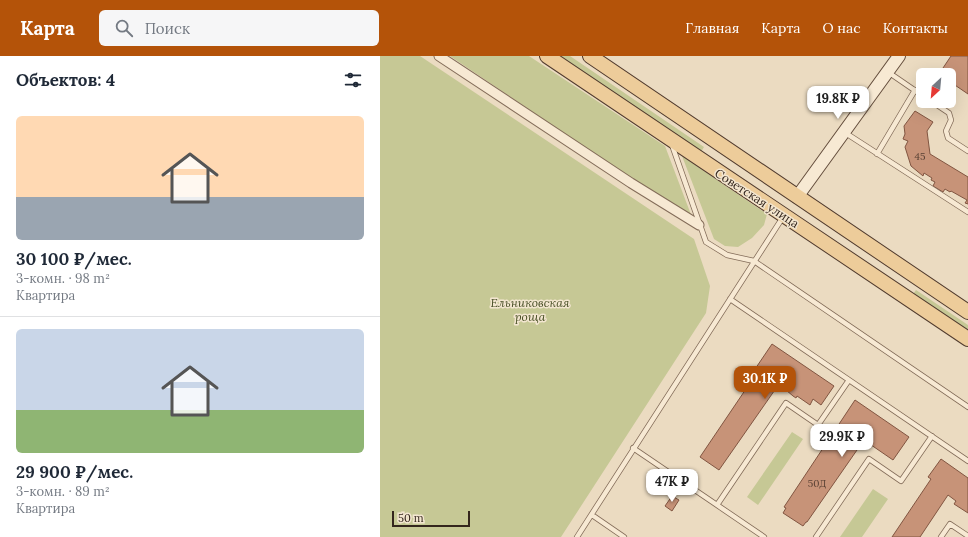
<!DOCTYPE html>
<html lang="ru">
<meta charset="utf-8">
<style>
:root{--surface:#fff;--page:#f6f6f7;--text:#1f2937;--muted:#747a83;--line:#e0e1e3;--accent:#b45309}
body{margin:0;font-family:Lora,serif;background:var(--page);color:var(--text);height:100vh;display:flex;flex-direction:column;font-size:15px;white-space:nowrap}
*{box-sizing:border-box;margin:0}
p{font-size:13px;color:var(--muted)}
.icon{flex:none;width:22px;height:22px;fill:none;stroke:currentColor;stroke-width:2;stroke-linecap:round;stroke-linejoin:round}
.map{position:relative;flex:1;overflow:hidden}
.panel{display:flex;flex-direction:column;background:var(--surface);width:380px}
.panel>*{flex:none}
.needle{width:26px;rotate:206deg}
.fabs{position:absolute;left:536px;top:12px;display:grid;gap:8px}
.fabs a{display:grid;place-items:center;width:40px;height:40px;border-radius:6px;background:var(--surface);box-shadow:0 4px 16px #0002;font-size:20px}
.scale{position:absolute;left:12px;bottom:10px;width:78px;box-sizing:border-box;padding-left:4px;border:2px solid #34261d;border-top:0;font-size:11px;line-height:14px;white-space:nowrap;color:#34261d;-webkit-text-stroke:3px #f3e6d0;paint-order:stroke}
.price{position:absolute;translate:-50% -34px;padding:0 9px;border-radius:8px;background:#fff;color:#222;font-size:13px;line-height:26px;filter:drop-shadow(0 1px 2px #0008)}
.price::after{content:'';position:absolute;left:50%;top:24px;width:12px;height:9px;margin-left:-6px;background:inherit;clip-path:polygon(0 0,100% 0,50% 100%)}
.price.selected{background:var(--accent);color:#fff}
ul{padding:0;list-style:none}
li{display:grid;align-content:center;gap:8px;height:212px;padding:0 16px}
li+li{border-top:1px solid var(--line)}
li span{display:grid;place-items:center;height:124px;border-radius:6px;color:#555}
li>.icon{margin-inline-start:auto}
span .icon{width:72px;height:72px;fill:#fffc;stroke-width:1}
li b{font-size:17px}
h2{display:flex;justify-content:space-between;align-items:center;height:48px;padding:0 16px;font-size:17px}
header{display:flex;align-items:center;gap:24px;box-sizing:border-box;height:56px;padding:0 20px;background:var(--accent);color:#fff}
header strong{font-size:19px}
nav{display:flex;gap:22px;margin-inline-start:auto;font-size:14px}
.search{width:280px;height:36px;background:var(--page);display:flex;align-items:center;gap:10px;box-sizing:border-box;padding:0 14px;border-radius:6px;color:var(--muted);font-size:15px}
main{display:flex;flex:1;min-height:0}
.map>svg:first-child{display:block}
.green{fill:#c6c895}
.building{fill:#c79378;stroke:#815541}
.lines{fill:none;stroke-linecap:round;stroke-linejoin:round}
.lane-casing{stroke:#836c59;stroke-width:6}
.street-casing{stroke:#836c59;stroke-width:11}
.secondary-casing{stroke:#654e3d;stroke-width:14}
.primary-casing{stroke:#513b2e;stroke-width:16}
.lane{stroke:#f7e9d3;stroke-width:4.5}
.street{stroke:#f7e9d3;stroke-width:9}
.secondary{stroke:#f7e9d3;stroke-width:12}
.primary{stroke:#edcc9a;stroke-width:14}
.labels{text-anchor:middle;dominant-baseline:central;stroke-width:3;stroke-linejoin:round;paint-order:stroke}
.number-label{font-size:10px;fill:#594134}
.street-label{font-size:12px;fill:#34261d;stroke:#f3e6d0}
.park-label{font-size:12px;font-style:italic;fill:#484f25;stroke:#f3e6d0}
</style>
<header>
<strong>Карта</strong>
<div class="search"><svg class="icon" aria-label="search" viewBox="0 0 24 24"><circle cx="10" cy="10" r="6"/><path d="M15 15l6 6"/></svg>Поиск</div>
<nav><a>Главная</a><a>Карта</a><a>О нас</a><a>Контакты</a></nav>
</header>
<main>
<section class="panel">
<h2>Объектов: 4<svg class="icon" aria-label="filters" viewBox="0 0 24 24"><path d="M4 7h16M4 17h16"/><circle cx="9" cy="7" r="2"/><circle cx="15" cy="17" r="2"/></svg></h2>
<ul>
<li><span style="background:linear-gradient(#ffd9b3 65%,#9aa5b1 0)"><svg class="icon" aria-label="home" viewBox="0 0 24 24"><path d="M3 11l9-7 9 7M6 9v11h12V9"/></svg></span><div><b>30 100 ₽/мес.</b><p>3-комн. · 98 m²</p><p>Квартира</p></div></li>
<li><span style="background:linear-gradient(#c9d6e8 65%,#8fb573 0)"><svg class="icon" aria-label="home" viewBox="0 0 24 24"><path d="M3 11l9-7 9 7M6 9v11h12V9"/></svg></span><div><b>29 900 ₽/мес.</b><p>3-комн. · 89 m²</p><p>Квартира</p></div></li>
</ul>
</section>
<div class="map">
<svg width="588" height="481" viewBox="0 0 588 481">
<rect width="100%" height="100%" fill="#ebdbc1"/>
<!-- green -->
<path class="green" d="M0 0H40L314 183 330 230 326 257 181 481H0Z
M70 0H149L285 90 313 164Z
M180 0H190L324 91 321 96Z
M302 100 387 158 384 169 372 182 358 191 345 190 334 183Z
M536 234 588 269V275L533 238Z
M412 376 423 383 378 449 367 441Z
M493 433 508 443 482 481H460Z"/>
<!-- building -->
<path class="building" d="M571 0H588V38L569 25V19L559 18Z
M535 55 553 66 547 75 550 98 588 121V148L585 147 587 144 571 135 570 136 565 133 563 136 553 130 555 126 551 124 552 122 544 117 543 120 531 110 525 91 528 85 523 83 525 78 524 70Z
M392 288 454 330 441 349 433 343 430 349 417 340 416 342 413 340 399 328 339 414 320 401 372 324 369 322Z
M475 344 529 381 513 404 481 382 474 392 477 394 427 466H426L423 470 403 457 406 452 404 451Z
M561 403 588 422V457L574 448 576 445 568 439 540 481H512L551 423 548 421Z
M292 440 299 444 292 455 285 450Z"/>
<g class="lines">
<defs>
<path id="lane" d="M508 16 543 40
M551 45 569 57 571 64 566 75 568 82 588 95
M464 76 588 156
M292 89 326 186 347 199 374 205 588 351
M497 98 535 34
M350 243 588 405
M253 392 337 449 406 347 438 369 469 324
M337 449 384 481
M212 459 244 481
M197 481 403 161
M436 481 489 403 521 425 552 380
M561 481 570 468 588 480"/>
<path id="street" d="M59 0 251 127 319 169"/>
<path id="secondary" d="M417 141 519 0"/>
<path id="primary" d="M167 0 588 283
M210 0 588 256"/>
</defs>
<!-- lane casing -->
<use href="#lane" class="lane-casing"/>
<!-- street casing -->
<use href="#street" class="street-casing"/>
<!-- secondary casing -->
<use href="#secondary" class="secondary-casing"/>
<!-- primary casing -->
<use href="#primary" class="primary-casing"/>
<!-- lane -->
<use href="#lane" class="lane"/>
<!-- street -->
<use href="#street" class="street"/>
<!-- secondary -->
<use href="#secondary" class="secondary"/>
<!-- primary -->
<use href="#primary" class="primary"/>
</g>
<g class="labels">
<!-- number labels -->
<g class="number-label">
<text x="540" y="100">45</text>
<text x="437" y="427">50Д</text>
</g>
<!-- street labels -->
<g class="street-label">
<text transform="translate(377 142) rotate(33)">Советская улица</text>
</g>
<!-- park labels -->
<g class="park-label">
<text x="150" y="246">Ельниковская<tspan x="150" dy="14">роща</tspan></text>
</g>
</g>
</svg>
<div class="fabs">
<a><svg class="needle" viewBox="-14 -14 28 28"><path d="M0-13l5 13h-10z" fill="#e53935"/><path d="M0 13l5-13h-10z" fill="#747a83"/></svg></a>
</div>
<div class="scale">50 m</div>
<b class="price" style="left:458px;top:64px">19.8K ₽</b>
<b class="price selected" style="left:385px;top:344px">30.1K ₽</b>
<b class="price" style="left:462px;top:402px">29.9K ₽</b>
<b class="price" style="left:292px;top:447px">47K ₽</b>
</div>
</main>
